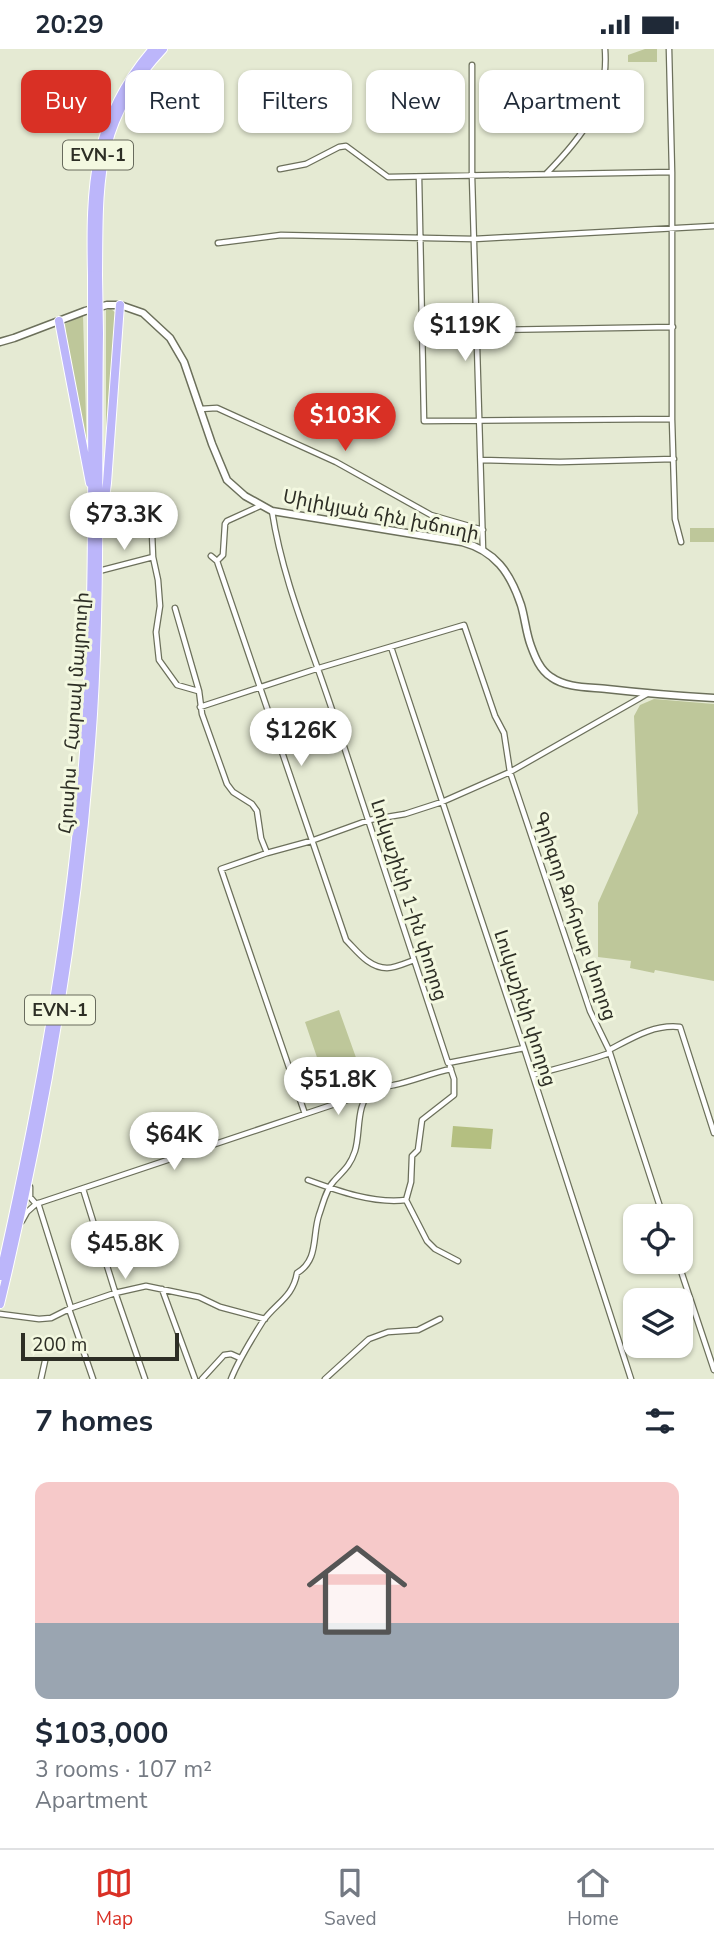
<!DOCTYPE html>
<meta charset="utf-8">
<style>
:root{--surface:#fff;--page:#f2f2f3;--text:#1f2937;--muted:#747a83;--line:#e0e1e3;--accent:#d93025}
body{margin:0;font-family:"Nunito Sans","Noto Sans Armenian",sans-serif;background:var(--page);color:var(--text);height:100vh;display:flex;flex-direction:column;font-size:26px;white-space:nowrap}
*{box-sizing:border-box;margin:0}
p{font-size:23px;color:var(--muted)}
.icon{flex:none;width:38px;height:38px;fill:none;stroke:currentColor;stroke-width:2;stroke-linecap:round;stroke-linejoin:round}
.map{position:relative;height:1330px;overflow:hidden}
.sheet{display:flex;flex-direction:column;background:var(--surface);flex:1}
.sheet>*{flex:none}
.guide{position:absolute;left:21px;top:21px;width:672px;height:63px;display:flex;gap:14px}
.buttons{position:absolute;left:623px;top:1155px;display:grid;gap:14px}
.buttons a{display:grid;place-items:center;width:70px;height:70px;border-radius:14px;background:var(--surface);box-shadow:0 2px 5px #0004;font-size:35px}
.scale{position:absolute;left:21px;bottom:18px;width:158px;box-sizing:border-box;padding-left:7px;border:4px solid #2d2e25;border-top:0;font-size:19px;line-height:24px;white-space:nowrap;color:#2d2e25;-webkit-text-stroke:5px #f3f8e0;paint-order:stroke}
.price{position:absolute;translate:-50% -60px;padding:0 16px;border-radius:24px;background:#fff;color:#222;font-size:23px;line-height:46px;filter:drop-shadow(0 2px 4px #0008)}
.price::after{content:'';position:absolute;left:50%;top:42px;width:21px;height:16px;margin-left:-10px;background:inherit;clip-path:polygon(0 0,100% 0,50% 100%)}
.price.on{background:var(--accent);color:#fff}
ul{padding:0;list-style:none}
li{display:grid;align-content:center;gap:14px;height:371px;padding:0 35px}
li span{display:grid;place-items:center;height:217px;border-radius:14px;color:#555}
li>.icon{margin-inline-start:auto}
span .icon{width:126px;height:126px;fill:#fffc;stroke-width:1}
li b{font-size:30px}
h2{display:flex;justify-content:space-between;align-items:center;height:84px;padding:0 35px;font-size:30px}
.pill{padding:0 24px;border-radius:14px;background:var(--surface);box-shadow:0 2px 5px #0004;font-size:24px;line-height:63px}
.pill.on{background:var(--accent);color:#fff}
.status{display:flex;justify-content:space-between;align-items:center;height:49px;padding:0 35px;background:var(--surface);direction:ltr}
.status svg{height:19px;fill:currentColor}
.dock{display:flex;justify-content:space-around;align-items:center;height:98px;border-top:2px solid var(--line);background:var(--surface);font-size:19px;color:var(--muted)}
.dock a{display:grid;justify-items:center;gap:4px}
.dock .on{color:var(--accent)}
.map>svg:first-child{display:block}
.green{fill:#bec79a}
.forest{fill:#b4bf81}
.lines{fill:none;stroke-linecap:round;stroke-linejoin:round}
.minor-casing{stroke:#6c705b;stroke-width:7}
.tertiary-casing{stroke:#6c705b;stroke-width:9}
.trunk-casing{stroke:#fff;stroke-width:10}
.minor{stroke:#fff;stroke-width:4.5}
.tertiary{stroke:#fff;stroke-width:6}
.trunk{stroke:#bcb6fa;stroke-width:8}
.trunk-bridge-casing{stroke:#fff;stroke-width:10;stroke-linecap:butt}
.trunk-bridge{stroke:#bcb6fa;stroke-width:8}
.labels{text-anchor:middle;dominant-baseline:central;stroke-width:6;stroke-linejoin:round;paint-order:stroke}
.shield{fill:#f3f8e0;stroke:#686b5d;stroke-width:2}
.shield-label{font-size:18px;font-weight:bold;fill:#2d2e25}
.street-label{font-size:19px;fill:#2d2e25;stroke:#f3f8e0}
</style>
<div class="status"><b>20:29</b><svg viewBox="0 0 49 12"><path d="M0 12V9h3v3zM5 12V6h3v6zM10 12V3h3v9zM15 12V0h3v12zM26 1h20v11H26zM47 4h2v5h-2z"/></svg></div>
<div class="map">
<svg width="714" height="1330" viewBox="0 0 714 1330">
<rect width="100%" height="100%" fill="#e5ead3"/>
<!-- green -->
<path class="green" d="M645 0H657V13H628V6Z
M111 260 116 264 106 413V261Z
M83 266 87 405 66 286 65 275Z
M690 479H714V493H690Z
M654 650 714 655V932L655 921 654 924 630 919 631 912 598 908V854L638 764 634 667 640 656Z
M339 961 359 1017 324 1029 305 973Z"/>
<!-- forest -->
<path class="forest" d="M453 1077 493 1080 491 1100 451 1098Z"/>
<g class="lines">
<defs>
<path id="minor" d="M669 0 672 123V370L675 470 681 493
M472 16V127L483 501
M280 120 306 115 339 98 346 97 388 128 672 123
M547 124C583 87 609 55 605 0
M419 128 424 372 672 370
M218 194 281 186 474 190 714 177
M422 282 673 278
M200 360 217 359 336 413 431 466 483 481
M481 411 560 413 674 410
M272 462C283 534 313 601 335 670 373 785 410 899 448 1014L524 999
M148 472 152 484 153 508 158 531 160 557 156 583 159 611 177 636 198 642
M211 507 217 512 346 891C357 902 369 919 387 919 395 919 406 914 414 911
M217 512 223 506 225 475 227 472 260 457
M99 522 153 508
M175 559 199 642 202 665 227 735 233 743 252 755 257 762 261 789 267 804
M391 598 524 999 631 1330
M200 658 319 619 464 576 495 667 504 684 510 723 590 962 609 1001 663 1167
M609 1001C632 989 654 975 680 978L714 1084
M450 1018 454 1030V1046L422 1071 418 1101 412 1107 411 1133 406 1151 427 1192 435 1200 458 1212
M533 1026C559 1019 584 1013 610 1004
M305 1065 221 820 267 804 311 792 369 771 405 765 442 753 510 723 647 645
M308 1131C338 1142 374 1155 406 1151
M30 1138V1148L36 1155
M83 1140 117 1249 145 1330
M38 1154 71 1259
M22 1172 27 1163 36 1155 305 1065 353 1049 365 1048
M678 1213 714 1321
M162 1240 195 1330
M0 1265 39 1270 51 1269 69 1260
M41 1330 45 1312
M93 1330 69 1260 71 1259 115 1244 146 1237 199 1248 220 1258 265 1270
M202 1330 224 1306 231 1305 240 1309
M231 1330C239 1310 251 1291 263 1272 276 1254 293 1248 297 1224 319 1211 312 1187 319 1166 323 1155 326 1140 334 1132 344 1121 350 1117 355 1102 361 1083 355 1054 373 1041 379 1037 387 1038 394 1036 413 1032 431 1024 451 1020
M325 1330 369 1290 388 1283 418 1281 440 1270"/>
<path id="tertiary" d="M0 293 14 289 85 262 107 256H120L143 264 170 289 184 313 212 395 227 431 245 447 272 462 462 493C495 502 510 523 521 556 525 569 526 584 531 597 535 608 540 621 551 628 566 639 589 638 607 640 643 644 678 647 714 649"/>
<path id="trunk" d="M92 226C90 138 92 70 153 0
M98 226C99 133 94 73 163 0
M59 272 90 434
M102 458 105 449 107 434 120 256
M0 1227C41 1045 74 862 86 675 94 545 92 415 92 284
M0 1255C47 1061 80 864 93 665 101 538 97 411 99 284"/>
</defs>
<!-- minor casing -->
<use href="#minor" class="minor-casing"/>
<!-- tertiary casing -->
<use href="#tertiary" class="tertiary-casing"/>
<!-- trunk casing -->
<use href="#trunk" class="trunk-casing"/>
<!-- minor -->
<use href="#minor" class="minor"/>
<!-- tertiary -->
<use href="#tertiary" class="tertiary"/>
<!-- trunk -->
<use href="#trunk" class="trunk"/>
<defs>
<path id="trunk-bridge" d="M92 226V284
M98 226 99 284"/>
</defs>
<!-- trunk-bridge casing -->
<use href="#trunk-bridge" class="trunk-bridge-casing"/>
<!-- trunk-bridge -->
<use href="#trunk-bridge" class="trunk-bridge"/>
</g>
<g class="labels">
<!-- shield labels -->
<g class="shield">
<rect x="63" y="91.5" width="70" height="29" rx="5"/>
<rect x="25" y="946.5" width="70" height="29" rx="5"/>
</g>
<g class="shield-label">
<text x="98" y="106">EVN-1</text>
<text x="60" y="961">EVN-1</text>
</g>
<!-- street labels -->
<g class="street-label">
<text transform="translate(381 466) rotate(11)">Սիլիկյան հին խճուղի</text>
<text transform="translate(74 664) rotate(-86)">Հյուսիս - Հարավ մայրուղի</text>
<text transform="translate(409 851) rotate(72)">Լուկաշինի 1-ին փողոց</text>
<text transform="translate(575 867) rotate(71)">Գրիգոր Զոհրաբ փողոց</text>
<text transform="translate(525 959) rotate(72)">Լուկաշինի փողոց</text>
</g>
</g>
</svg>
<div class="buttons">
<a><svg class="icon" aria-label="locate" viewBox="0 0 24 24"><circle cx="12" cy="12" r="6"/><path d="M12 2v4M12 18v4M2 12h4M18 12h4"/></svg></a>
<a><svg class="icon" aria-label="layers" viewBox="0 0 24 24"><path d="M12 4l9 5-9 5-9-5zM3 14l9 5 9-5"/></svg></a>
</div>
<div class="scale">200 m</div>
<b class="price" style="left:465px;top:314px">$119K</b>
<b class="price on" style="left:345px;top:404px">$103K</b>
<b class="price" style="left:124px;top:503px">$73.3K</b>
<b class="price" style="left:301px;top:719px">$126K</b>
<b class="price" style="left:338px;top:1068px">$51.8K</b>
<b class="price" style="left:174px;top:1123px">$64K</b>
<b class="price" style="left:125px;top:1232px">$45.8K</b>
<div class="guide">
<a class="pill on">Buy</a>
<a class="pill">Rent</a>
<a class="pill">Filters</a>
<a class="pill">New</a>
<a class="pill">Apartment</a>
</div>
</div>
<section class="sheet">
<h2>7 homes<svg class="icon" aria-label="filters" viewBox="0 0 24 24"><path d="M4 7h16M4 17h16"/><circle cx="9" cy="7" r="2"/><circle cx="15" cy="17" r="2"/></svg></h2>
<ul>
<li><span style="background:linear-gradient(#f6c9c9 65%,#9aa5b1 0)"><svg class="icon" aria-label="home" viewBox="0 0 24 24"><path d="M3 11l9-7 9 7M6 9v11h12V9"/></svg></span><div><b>$103,000</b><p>3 rooms · 107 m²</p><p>Apartment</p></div></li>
</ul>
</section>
<nav class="dock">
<a class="on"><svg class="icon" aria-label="map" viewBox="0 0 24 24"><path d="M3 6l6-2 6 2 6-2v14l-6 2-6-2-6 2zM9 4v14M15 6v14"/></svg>Map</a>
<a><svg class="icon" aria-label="saved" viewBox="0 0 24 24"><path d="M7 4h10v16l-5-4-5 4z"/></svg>Saved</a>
<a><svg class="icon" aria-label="home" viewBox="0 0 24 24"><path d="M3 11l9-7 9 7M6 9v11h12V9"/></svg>Home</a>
</nav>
